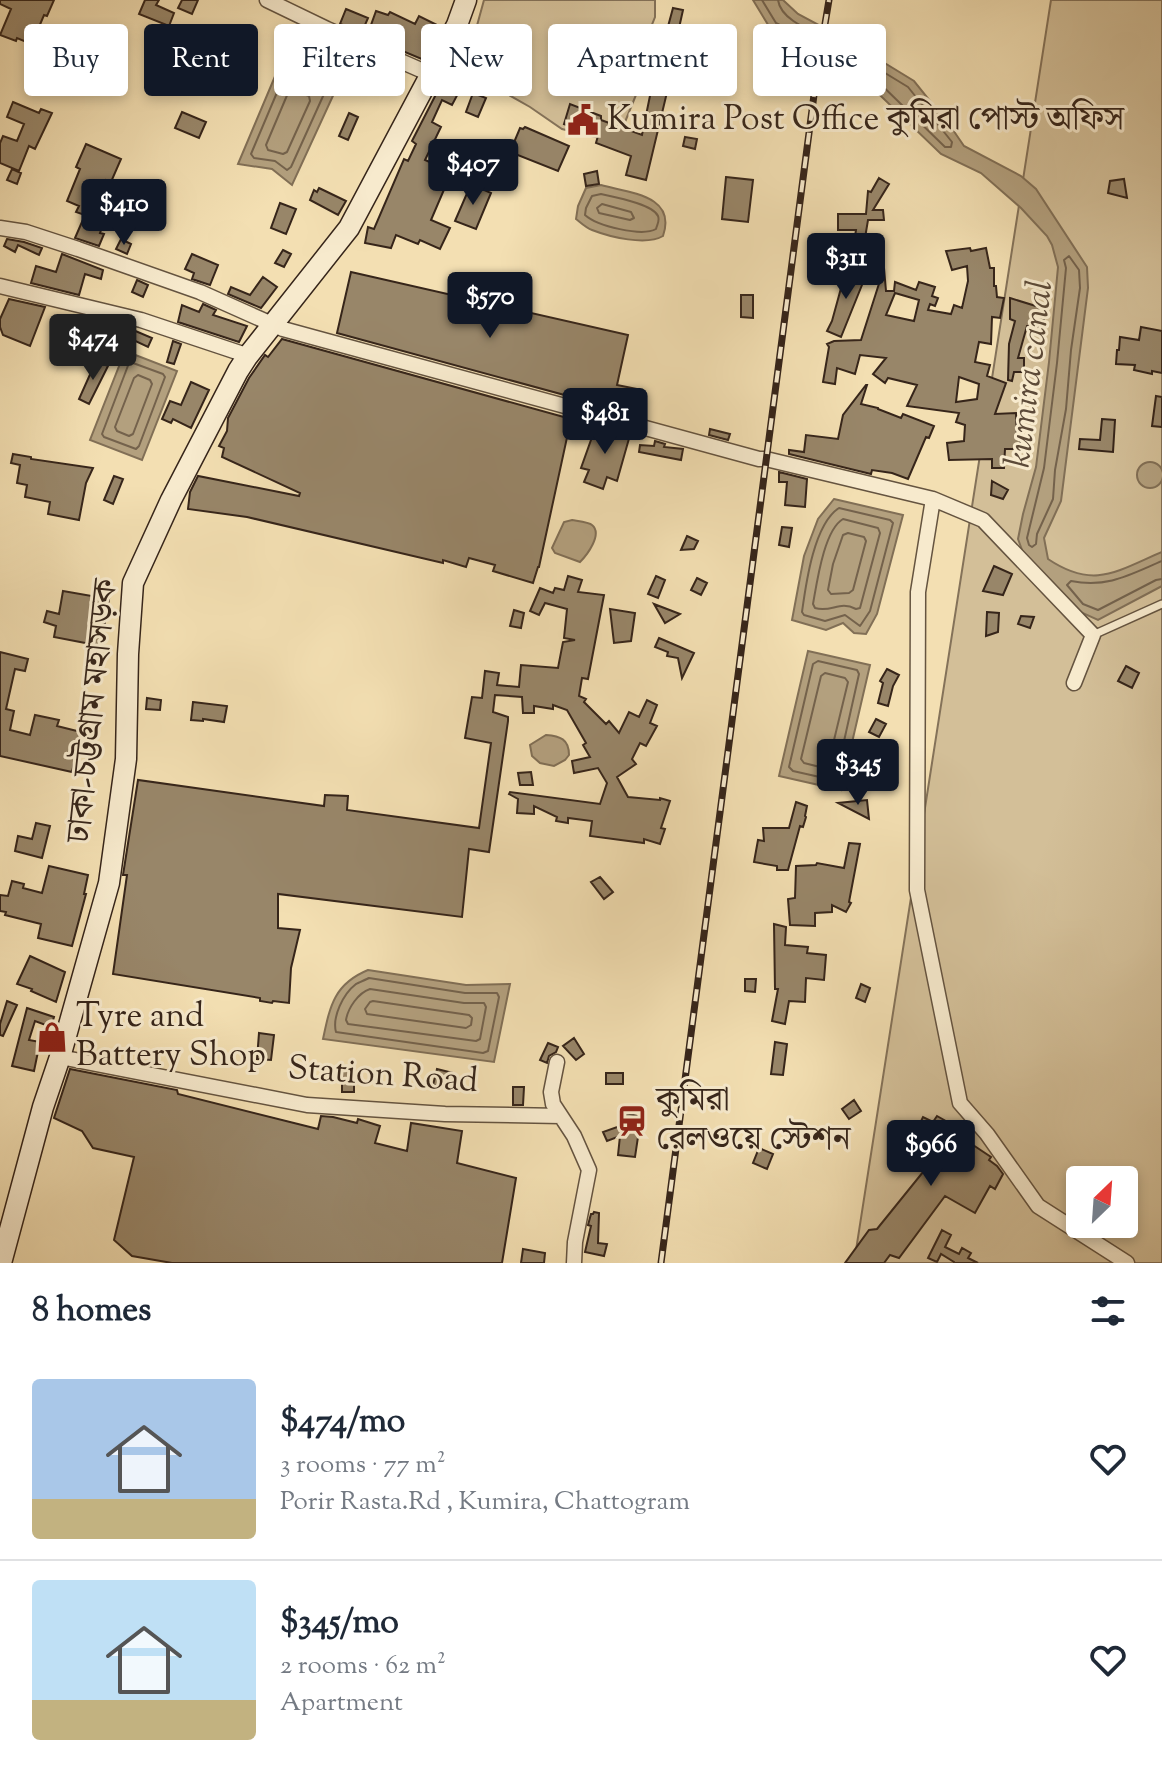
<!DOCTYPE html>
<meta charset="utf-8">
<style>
:root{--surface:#fff;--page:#f6f6f7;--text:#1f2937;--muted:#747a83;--line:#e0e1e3;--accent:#111827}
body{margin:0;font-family:"Sorts Mill Goudy","Noto Serif Bengali",serif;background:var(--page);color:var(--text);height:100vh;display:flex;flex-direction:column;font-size:30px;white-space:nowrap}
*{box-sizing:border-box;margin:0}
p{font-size:26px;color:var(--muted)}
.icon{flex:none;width:44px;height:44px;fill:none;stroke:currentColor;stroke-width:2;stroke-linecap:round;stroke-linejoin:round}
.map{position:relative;height:1263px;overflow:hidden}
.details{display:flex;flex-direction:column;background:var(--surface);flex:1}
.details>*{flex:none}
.guide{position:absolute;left:24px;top:24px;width:1114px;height:72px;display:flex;gap:16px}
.needle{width:52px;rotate:25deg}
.tools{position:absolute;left:1066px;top:1166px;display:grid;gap:16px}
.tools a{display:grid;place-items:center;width:72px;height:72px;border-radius:8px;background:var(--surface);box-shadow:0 4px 12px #0003;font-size:40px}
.price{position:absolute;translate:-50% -68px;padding:0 18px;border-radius:8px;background:var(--accent);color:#fff;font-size:26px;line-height:52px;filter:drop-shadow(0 2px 4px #0008)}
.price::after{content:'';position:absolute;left:50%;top:48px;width:24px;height:18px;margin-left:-12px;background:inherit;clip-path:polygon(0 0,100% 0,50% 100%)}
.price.on{background:#222;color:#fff}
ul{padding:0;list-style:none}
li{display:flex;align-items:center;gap:24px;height:200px;padding:0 32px}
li+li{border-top:2px solid var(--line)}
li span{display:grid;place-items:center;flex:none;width:224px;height:160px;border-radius:8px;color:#555}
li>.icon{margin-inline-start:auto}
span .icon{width:96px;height:96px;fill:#fffc;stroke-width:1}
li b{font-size:34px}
h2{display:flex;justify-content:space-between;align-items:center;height:96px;padding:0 32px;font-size:34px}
.pill{padding:0 28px;border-radius:8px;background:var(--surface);box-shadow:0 4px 12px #0003;font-size:28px;line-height:72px}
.pill.on{background:var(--accent);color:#fff}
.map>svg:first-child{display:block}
.green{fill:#d3bf98;stroke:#847259;stroke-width:2;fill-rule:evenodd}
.water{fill:#b3a07e;stroke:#816f56;stroke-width:2}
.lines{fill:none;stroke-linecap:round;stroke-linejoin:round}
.shore{stroke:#74624c;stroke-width:2}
.building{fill:#988669;stroke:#36251a;stroke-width:2;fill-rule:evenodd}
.lane-casing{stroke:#655440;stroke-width:10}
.street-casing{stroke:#655440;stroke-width:17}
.secondary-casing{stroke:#36251a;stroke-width:23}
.lane{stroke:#f7eacd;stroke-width:7}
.street{stroke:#f7eacd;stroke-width:14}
.secondary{stroke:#f7eacd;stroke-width:20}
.rail-casing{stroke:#36251a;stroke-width:7}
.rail{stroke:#f7eacd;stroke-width:4;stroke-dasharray:12;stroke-linecap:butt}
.labels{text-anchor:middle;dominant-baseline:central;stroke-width:6;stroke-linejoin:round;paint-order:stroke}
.poi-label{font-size:34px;fill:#36251a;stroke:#f7eacd;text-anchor:start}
.street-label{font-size:34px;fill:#36251a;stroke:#f7eacd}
.water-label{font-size:36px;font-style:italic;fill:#5c4a38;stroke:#f7eacd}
</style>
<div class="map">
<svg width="1162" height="1263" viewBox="0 0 1162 1263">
<rect width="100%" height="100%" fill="#f3dfb2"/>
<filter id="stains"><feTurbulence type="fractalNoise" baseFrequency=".0025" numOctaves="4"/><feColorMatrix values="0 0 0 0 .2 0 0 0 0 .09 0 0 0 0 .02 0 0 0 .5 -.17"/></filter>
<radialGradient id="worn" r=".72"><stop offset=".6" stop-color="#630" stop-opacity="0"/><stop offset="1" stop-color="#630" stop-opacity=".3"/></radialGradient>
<!-- green -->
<path class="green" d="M484 0H655V17L639 57 640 85 623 127 612 125 599 138 562 129 530 107 486 82 467 62Z
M1051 0H1162V1263H854ZM1080 1180H1124V1224H1080Z"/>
<!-- water -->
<path class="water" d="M753 0H783L798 14 847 40 914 81 951 127 964 146 1021 176 1036 189 1087 267 1088 288 1061 501 1044 538 1048 559C1094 590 1117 571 1162 552V586L1098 620 1078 611 1025 558 1018 539 1023 514 1036 467 1049 362 1058 267 1052 245 1047 236 1021 208 981 173 941 154 856 72 835 59 796 43 770 28Z
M292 71 337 87 292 185 272 169 238 164 276 74Z
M601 185C629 193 677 195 663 236 646 246 610 237 592 230 586 228 581 223 576 219L578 206 586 188Z
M125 351 177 371 142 460 90 440Z
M1137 475a13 13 0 1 1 26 0a13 13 0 1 1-26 0Z
M834 499 903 515 877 614 866 634 854 633 843 623 826 630 792 620 804 556 818 519Z
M572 520C577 521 589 522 592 525 603 534 587 555 580 562L555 553 552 548 564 522Z
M808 651 870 665 841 790 779 776Z
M546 735C560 736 569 739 569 755L565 760 554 766 540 763 532 756 530 745Z
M368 970 466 985 510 984 494 1062 323 1039C330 1006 334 984 368 970Z"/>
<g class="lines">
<!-- shore -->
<path class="shore" d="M762 0 776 23 800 36 826 46 830 45 829 39C813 31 781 21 778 0
M867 62 908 87 952 142 951 147H945L865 69 864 65Z
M292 80 322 90 324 94 291 167 287 170 275 161 254 158 251 154 281 83Z
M292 90 309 96 310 101 287 152 283 154 268 150 266 145 288 93Z
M601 194C614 197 653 204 658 216 660 221 657 225 656 229 642 237 597 226 585 215L586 208 592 196Z
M602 204 631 212 634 218 630 220 599 213 597 208Z
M1069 256 1079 270 1080 288 1071 350 1066 409 1055 470 1053 499 1037 534 1036 544 1032 547 1029 545 1027 538 1044 468 1057 363 1066 268 1064 260Z
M129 363H133L163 374 165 377 139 446 136 449 104 437 102 434Z
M138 375 150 380 152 384 133 434 129 436 117 431 115 427 134 378Z
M839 508 890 520 893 523 870 611 860 626 845 615 825 621 804 615 802 612C806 583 814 524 839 508Z
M843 519 878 528 880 533 860 608 856 609C839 600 832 613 815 608L813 604C817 582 824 530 843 519Z
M848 533 864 537 866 541 853 590 849 593 831 594 828 590 833 564 843 535Z
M1162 561C1129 575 1108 588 1071 581L1067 585 1083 604 1098 610 1156 580 1162 579
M818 661 857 670 859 674 836 777 833 780 793 771 789 767 813 664Z
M825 673 845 678 848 682 828 765 824 768 804 763 801 759 821 676Z
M369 978 465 993H497L499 997 488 1051 483 1053 336 1032C332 1017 343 994 356 984 358 983 367 979 369 978Z
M370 989 464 1003H484L486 1007 480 1039 476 1041 348 1024 346 1020C348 1008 358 993 370 989Z
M373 1001 469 1015 472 1018 471 1025 466 1028 367 1014 365 1009 370 1002Z"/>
</g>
<!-- building -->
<path class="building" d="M0 0H54L47 16 44 15 36 34 45 38 41 48 17 38 16 41 0 35 11 9 0 4Z
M145 0H159L156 5 174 13 169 26 139 14Z
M182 0H198L192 14 178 8Z
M673 8 683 10 677 37 680 38 646 180 626 175 631 156 596 143 598 136 564 124 570 104 601 116V120L642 135 652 86Z
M346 9 368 18 362 32 340 24Z
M376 11 388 15 390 12 415 24 419 16 437 25 428 45 431 46 424 60 381 42 386 31 371 25Z
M36 55 57 64 54 73 44 70 42 73 31 68Z
M689 61H702V84H689Z
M236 63 249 68 240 91 227 85Z
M450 67 477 79 472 90 462 86 452 105 442 100 432 122 441 127 425 160 441 167 438 173 449 178 431 220 450 228 440 249 420 240 418 244 396 235 391 248 365 243 368 227 374 229 404 159 408 161 416 144 412 141Z
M473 93 486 98 478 117 466 112Z
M13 102 39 113 41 109 52 113 35 149 29 146 19 171 0 163V143L3 136 17 141 24 124 7 117Z
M182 112 206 122 199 138 175 128Z
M349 113 358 117 348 140 339 136Z
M525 127 569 146 558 171 510 152 520 128 523 129Z
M685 137 697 139 695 149 683 146Z
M86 144 121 159 111 182 106 180 98 198 108 202 99 223 103 225 100 233 104 234 99 246 75 238 85 215 76 212 79 206 67 201 80 169 76 167Z
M12 169 21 173 17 184 7 180Z
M597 171 599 184 586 186 584 174Z
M726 177 753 180 748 222 722 219Z
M879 178 889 184 873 210H883L884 220H868L863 250 853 249 856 230H838V214H866L868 191 871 192Z
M1124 179 1127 198 1108 193 1110 181Z
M471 184 491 193 476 229 455 221Z
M319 188 346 201 338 215 310 200 314 190 317 192Z
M280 203 296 209 286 234 271 228Z
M7 239 24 242 42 248 39 255 18 245 15 252 4 246Z
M121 239 131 244 127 254 116 249Z
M970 248 971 251 986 248 990 268H994V286H996L997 297 1004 298 1000 318 992 317 991 344 979 342 975 362 990 365 987 376 1006 383 995 414 1016 413 1017 438H1020V449H1005L1004 468H992V459L949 460 947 443 964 441 965 425 956 422 959 413 907 406 917 385 888 378 885 383 873 374 886 358 860 355 855 374 837 368 835 384 823 382 829 347 827 344 834 341 861 340 884 268 886 291H894L895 282 916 290 919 282 935 287 932 296 938 298 935 306 930 304 928 310 951 314 954 305 962 308 968 281 967 266 952 270 946 251ZM895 293 919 300 914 321 886 315ZM959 377 979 384 977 399 956 402Z
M283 250 291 254 284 267 275 263Z
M62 254 103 270 101 279 85 274 79 295 31 283 36 266 56 272Z
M192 254 218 265 210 285 192 279 194 273 185 269Z
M846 270 866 275 841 337 827 331 832 321Z
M351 272 628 335 617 385 642 390 637 412 612 408 337 333Z
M263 277 277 287 261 308 228 294 231 287 250 295Z
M137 280 148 285 143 297 132 292Z
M741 295H753V318L741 317Z
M1010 298 1039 307 1037 317H1044L1043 327 1027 326 1018 358H1024V372H1014L1012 381 1008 380 1009 344 1015 321 1010 319Z
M9 299 45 307 30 346 3 335 0 327V319Z
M203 304 216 310 213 315 247 326 239 342 178 322 182 305 199 312Z
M106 323 119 328 121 325 126 327 152 338 148 347 125 336 122 344 101 336Z
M1141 327 1162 331V373L1152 371V374L1134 370 1135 365 1116 364 1117 350H1119L1120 337 1139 340Z
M282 339 571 419 539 567H538L533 583 493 571 495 565 469 558 466 567 443 560V563L247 517 188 509 190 492 198 476 299 496 300 493 222 457 224 448 219 446 227 431 228 418 249 378 265 355 268 357Z
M173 341 181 344 174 364 167 362Z
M96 361 108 366 89 404 79 399Z
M191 382 209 390 191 428 173 419 171 423 162 419 170 401 181 405Z
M866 385H867L861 404 878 408V409L901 418 903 414 934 426 929 438 926 437 908 479 892 473 872 470 871 474 789 454V450L804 452 806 435 838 439 843 415Z
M1156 396 1162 397V427L1152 426Z
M1102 419 1115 420 1113 452 1079 449 1080 439 1100 440Z
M596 426 630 435 617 481 607 477 603 489 584 482 589 470 581 468Z
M710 429 730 434 728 440 709 435Z
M655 441 665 444 664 447 683 449 681 460 639 452 640 445 654 446Z
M13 454 31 457V459L93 468 86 483 79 520 48 514 50 502 25 497 27 485 17 483 20 465 11 463Z
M779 472 807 479 805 507 785 505 787 482H779Z
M114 476 123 479 113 504 104 500Z
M992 481 1008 490 1003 499 991 495Z
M782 527 792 528 789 547 779 545Z
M687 536 698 541 694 549 681 550Z
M994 566 1012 574 1003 595 983 591Z
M568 576 582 580 578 592 604 595 588 679 582 678 579 696 586 699 584 702 606 724 609 721 619 733 629 712 639 717 647 700 657 705 650 723 657 726 646 746 640 743 632 759 636 764 617 777 628 797 660 800V798L670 801 661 828 665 829 660 844 644 839V843L590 836 592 821 568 818V823L556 821 557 817 534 806V814L517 813 518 799 509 794 510 792 600 804 607 783 598 768 574 773 572 761 590 757 583 745 586 743 567 710 553 705V709L534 706V713H523L522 697 495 695 493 712 508 717V721L489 852 469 849 462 917 278 894V928L300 930 291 968 289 1003 273 1001 272 1003 260 1001V998L113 974 127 875H123L138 780 324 806 325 795 348 796 347 810 479 828 491 743 465 738 472 697 482 698 485 671 499 673 497 685 519 687 521 665 558 668 563 642 575 640 564 638 567 609 545 603 539 615 530 611 540 588 553 593 555 588 564 590Z
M656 576 665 580 658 598 648 594Z
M697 578 707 583 701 595 691 590Z
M63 591 109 599 101 646 54 637 56 626 44 622 47 611 59 614Z
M654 604 680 614 665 623Z
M610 609 635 613 631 641 614 643Z
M514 610 524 613 521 628 510 626Z
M987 612 999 613 998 632 986 636Z
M1021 616 1034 617 1030 628 1018 624Z
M659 638 694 653 682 678 678 658 667 656 668 652 655 647Z
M0 652 28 659 25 671 15 669 6 709 14 711 10 730 30 735 35 715 59 720 57 726 81 732 72 772 0 756Z
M1126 666 1139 673 1132 688 1118 681Z
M887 669 899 675 893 686 888 706 878 703 883 683 880 681Z
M147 698 161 700 160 710 146 709Z
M193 702 227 706 224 722 203 719V721L191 720Z
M876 719 886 724 879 737 869 732Z
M531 772 533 785H520L518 773Z
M867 800 869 819 838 803Z
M796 802 807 806 805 816 806 817 803 827 800 826 788 870H777V866L754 862 758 840 764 841 763 828H789Z
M36 823 50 826 42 858 15 851 18 836 32 839Z
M849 843 860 844 849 902 851 903 846 912 832 905V912L815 913V926L790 925 788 899 795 898 796 866 816 865 817 863 844 868Z
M49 866 88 875 84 894H86L72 946 38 938 41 924 5 915 6 912 0 911V895L8 896 12 881 24 884 23 888 42 893Z
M600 877 613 892 604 899 591 882Z
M774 924 786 927 785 945 808 947 807 953 826 955 824 980 806 978 805 1002 789 1001 785 1024 772 1021 778 989H775Z
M30 956 65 972 56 1002 31 991 32 989 17 984Z
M745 979H756L755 992 745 991Z
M861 984 870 988 865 1002 856 998Z
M7 1001 17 1005 3 1036 0 1035V1024Z
M27 1008 54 1017 51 1027 35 1021 29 1040 40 1042 34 1071 12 1066Z
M259 1033 274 1035 271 1060 257 1059Z
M574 1038 584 1054 576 1060 563 1046Z
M775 1042 787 1044 783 1075 771 1074Z
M548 1043 558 1047 556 1052 549 1056 547 1063 540 1060Z
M70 1069 177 1090 178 1094 318 1129 321 1116 333 1117 357 1123 358 1119 380 1126 375 1143 407 1151 411 1123 462 1131 457 1163 516 1178 502 1263H172L132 1256 114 1240 134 1157 93 1148 82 1131 54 1118Z
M437 1069 453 1073 450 1087 433 1085Z
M342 1070H354V1092H342Z
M606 1073H623V1084H606Z
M513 1087H524L523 1105H513Z
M854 1100 861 1111 849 1119 842 1109Z
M626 1113 641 1117 635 1157 618 1155 620 1136 607 1141 603 1132 623 1125Z
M937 1116 967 1133 964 1139 991 1157 989 1160 997 1166 1003 1174 995 1189 990 1186 975 1213 945 1196 899 1258 890 1255 884 1263H845L869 1230 877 1229 936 1156 918 1145 912 1157 894 1148 902 1131 914 1136 923 1117 933 1122Z
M759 1148 773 1154 767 1169 753 1163Z
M594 1212 599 1213 598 1243 607 1244 604 1256 585 1252 591 1226 588 1225 591 1214H593Z
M942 1230 951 1235 945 1247 959 1254 962 1248 971 1253 968 1258 978 1263H954V1262L941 1254 937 1262 928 1258Z
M523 1249 545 1253 544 1263H521Z"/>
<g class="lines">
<defs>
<path id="lane" d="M1093 635 1162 604"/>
<path id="street" d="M267 0 327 29 430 74
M0 228 26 232 78 249 200 292 283 329 759 459H766L933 499 983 520 1093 635 1074 683
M0 286 141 320 240 353 247 357
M933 499 918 592 917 890 960 1103 987 1134 1038 1206 1127 1263
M60 1057 307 1105 445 1114 561 1116
M557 1062 551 1092 553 1104 574 1136 589 1170 575 1242 574 1263"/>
<path id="secondary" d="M1 1263 43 1107 60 1057 109 883 126 759 128 654 133 583 171 500 238 371 247 357 349 228 457 25 466 0"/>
</defs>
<!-- lane casing -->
<use href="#lane" class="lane-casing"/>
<!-- street casing -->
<use href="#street" class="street-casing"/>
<!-- secondary casing -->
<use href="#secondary" class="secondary-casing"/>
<!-- lane -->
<use href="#lane" class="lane"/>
<!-- street -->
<use href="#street" class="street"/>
<!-- secondary -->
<use href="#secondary" class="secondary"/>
<defs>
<path id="rail" d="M661 1263 817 72 829 0"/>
</defs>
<!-- rail casing -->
<use href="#rail" class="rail-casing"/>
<!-- rail -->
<use href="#rail" class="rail"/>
</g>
<!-- icons -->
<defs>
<symbol id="civic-bare" viewBox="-9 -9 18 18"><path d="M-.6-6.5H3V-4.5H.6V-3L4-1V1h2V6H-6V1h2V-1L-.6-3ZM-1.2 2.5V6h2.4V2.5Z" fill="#8f2418" stroke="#f7eacd" stroke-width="2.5" paint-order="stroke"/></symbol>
<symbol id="shop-bare" viewBox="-9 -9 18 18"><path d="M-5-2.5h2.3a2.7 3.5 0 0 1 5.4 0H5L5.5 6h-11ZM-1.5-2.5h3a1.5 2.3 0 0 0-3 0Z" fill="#8f2418" stroke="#f7eacd" stroke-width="2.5" paint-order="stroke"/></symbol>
<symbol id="station-bare" viewBox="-9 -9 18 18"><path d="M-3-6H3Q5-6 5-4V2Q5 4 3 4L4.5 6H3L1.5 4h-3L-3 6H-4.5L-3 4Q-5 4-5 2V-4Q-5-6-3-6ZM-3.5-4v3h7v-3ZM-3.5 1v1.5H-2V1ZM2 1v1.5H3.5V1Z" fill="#8f2418" stroke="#f7eacd" stroke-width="2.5" paint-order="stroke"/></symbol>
</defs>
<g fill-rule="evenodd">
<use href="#civic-bare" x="561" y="98" width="44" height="44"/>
<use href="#shop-bare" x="30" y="1015" width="44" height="44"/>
<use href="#station-bare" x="610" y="1099" width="44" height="44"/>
</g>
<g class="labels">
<!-- poi labels -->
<g class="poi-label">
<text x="607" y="120">Kumira Post Office কুমিরা পোস্ট অফিস</text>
<text x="76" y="1017">Tyre and<tspan x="76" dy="39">Battery Shop</tspan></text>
<text x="656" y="1101">কুমিরা<tspan x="656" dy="39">রেলওয়ে স্টেশন</tspan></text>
</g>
<!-- street labels -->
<g class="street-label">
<text transform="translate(94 711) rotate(-84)">ঢাকা-চট্টগ্রাম মহাসড়ক</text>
<text transform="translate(383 1076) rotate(4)">Station Road</text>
</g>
<!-- water labels -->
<g class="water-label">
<text transform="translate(1031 374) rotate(-83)">kumira canal</text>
</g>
</g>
<rect width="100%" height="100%" filter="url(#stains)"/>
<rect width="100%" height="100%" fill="url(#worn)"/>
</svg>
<div class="tools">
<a><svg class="needle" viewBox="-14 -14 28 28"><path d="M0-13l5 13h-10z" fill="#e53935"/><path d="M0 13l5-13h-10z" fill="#747a83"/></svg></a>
</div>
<b class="price" style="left:473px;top:207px">$407</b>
<b class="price" style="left:124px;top:247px">$410</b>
<b class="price" style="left:846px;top:301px">$311</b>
<b class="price" style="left:490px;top:340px">$570</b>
<b class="price on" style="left:93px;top:382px">$474</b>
<b class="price" style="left:605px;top:456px">$481</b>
<b class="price" style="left:858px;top:807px">$345</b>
<b class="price" style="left:931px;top:1188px">$966</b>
<div class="guide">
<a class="pill">Buy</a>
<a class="pill on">Rent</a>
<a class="pill">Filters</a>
<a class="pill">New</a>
<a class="pill">Apartment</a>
<a class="pill">House</a>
</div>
</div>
<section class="details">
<h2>8 homes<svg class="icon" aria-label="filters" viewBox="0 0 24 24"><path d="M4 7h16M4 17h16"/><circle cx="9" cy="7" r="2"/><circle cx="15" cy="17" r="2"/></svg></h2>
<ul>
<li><span style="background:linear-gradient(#a9c7e8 75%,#c2b280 0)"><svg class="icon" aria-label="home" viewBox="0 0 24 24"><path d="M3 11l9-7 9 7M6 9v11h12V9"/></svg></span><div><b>$474/mo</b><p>3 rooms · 77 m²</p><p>Porir Rasta.Rd , Kumira, Chattogram</p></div><svg class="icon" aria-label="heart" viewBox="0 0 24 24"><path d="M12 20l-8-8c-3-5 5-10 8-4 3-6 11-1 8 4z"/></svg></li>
<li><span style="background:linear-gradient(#bfe0f5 75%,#c2b280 0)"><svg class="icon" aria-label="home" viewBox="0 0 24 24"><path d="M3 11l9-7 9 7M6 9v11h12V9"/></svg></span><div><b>$345/mo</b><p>2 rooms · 62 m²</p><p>Apartment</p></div><svg class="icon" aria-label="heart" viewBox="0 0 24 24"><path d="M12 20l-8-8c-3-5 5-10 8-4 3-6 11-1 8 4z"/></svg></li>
</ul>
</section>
